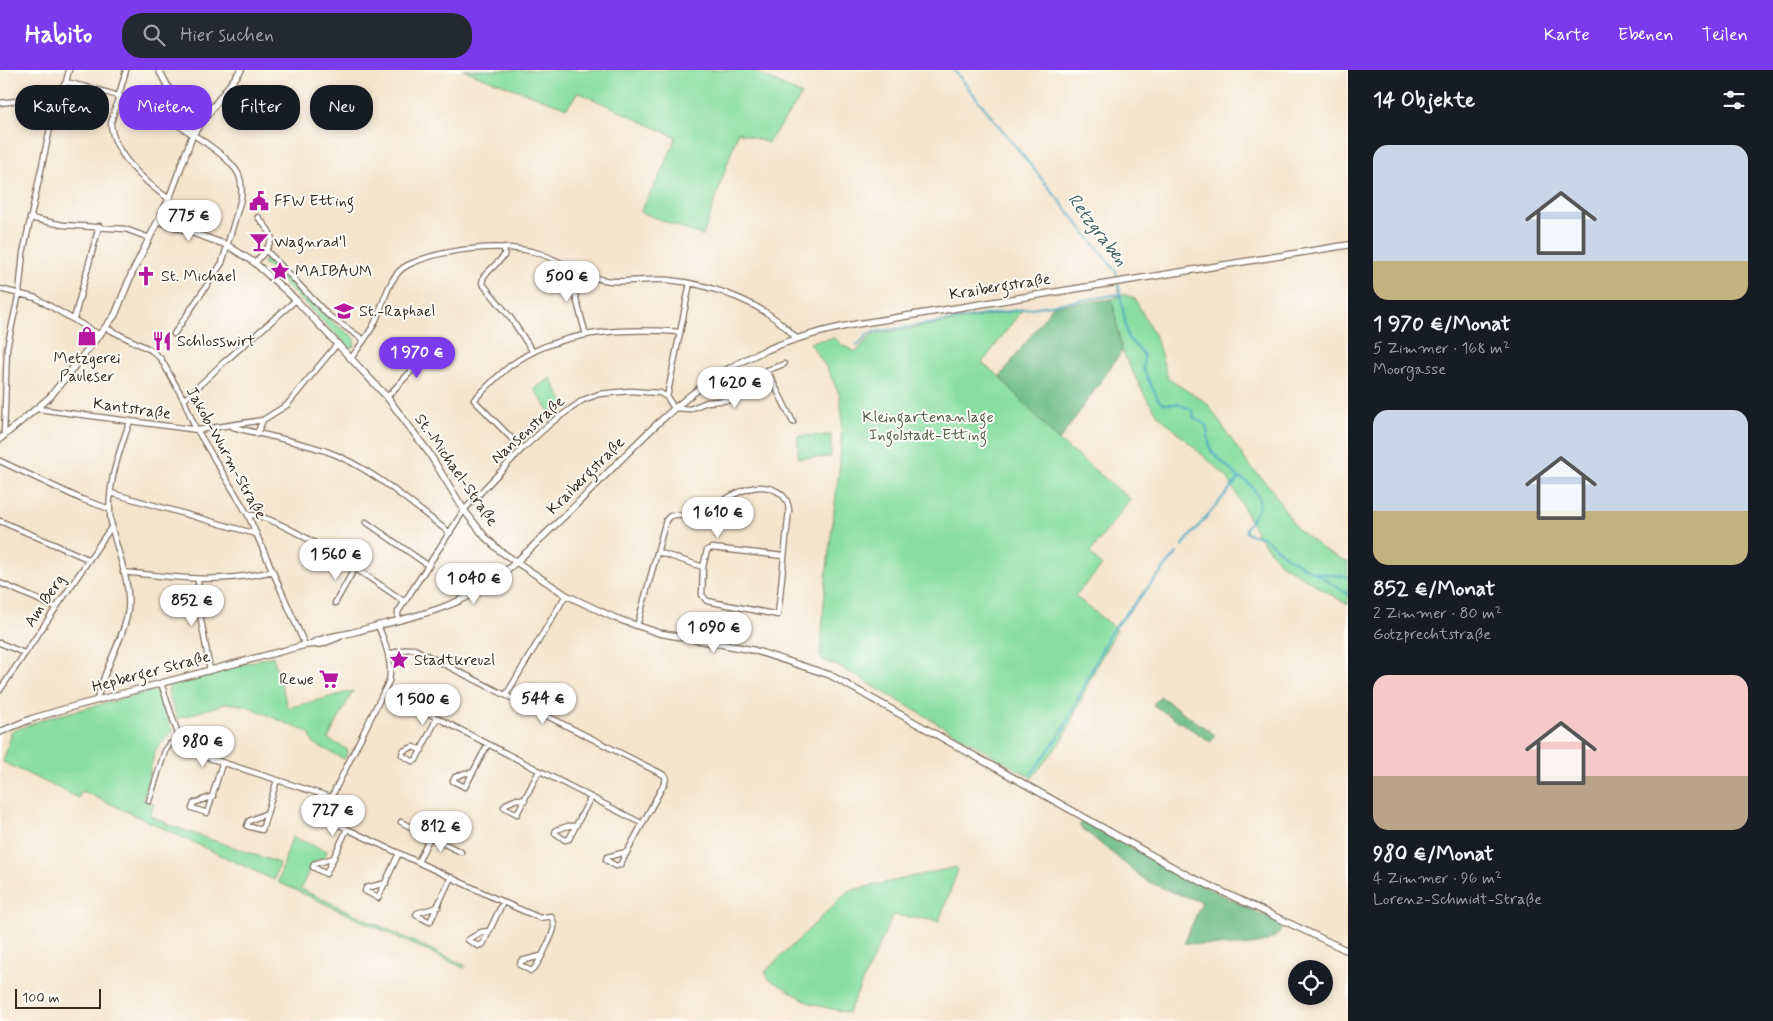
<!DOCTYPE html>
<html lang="de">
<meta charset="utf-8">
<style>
:root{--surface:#171b24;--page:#242831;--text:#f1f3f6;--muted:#9ea1a6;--accent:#7c3aed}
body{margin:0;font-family:Mynerve,sans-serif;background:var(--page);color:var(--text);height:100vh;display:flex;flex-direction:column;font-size:19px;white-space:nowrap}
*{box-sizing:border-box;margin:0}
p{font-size:16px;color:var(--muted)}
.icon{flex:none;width:28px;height:28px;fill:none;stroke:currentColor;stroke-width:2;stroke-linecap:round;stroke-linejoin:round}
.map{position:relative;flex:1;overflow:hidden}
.panel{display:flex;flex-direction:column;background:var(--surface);width:425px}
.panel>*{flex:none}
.top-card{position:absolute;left:15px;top:15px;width:475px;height:45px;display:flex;gap:10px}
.fabs{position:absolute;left:1288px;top:890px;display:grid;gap:10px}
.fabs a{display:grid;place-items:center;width:45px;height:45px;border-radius:50%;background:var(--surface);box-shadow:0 2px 8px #0003;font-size:25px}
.scale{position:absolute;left:15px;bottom:12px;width:86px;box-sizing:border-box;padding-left:5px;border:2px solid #3b2a1e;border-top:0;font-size:14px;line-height:18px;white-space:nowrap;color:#3b2a1e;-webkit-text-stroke:4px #fdfcf7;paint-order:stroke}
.price{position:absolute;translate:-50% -42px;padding:0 11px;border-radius:18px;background:#fff;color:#222;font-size:16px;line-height:32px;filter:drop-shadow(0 1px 2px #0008)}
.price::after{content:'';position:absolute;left:50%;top:30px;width:15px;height:11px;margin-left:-8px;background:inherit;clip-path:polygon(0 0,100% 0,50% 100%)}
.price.on{background:var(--accent);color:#fff}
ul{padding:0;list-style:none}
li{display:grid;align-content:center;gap:10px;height:265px;padding:0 25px}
li span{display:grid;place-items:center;height:155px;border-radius:15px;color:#555}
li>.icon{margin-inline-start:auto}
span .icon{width:90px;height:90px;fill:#fffc;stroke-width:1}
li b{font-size:21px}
h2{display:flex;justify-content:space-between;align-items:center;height:60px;padding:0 25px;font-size:21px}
.chip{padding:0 18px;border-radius:20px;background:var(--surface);box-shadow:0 2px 8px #0003;font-size:18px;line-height:45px}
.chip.on{background:var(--accent);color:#fff}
header{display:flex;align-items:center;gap:30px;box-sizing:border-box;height:70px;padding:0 25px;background:var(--accent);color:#fff}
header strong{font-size:24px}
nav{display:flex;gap:28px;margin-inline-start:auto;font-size:18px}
.search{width:350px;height:45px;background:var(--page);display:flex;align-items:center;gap:12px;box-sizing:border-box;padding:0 18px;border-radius:20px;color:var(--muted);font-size:19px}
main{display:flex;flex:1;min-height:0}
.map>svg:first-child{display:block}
.green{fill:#88dea2;stroke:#628460}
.forest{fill:#6ebd88;stroke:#547453}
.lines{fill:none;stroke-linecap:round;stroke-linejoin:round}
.stream{stroke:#44a9c4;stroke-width:2}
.minor-casing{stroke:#7c6b5b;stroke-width:7}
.tertiary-casing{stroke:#7c6b5b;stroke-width:8}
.minor{stroke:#fff;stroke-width:4.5}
.tertiary{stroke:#fff;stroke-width:5.5}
.labels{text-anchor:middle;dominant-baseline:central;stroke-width:4;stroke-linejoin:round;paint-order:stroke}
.poi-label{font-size:16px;fill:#3b2a1e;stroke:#fdfcf7;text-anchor:start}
.street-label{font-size:16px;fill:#3b2a1e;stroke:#fdfcf7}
.park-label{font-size:16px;fill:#526046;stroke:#fdfcf7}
.water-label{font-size:18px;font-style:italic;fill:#3f5d60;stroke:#fdfcf7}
</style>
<header>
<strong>Habito</strong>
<div class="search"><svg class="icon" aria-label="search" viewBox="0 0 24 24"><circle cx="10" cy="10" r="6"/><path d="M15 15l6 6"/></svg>Hier suchen</div>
<nav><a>Karte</a><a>Ebenen</a><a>Teilen</a></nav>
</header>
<main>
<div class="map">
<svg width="1348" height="951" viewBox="0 0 1348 951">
<rect width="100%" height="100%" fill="#fdfcf7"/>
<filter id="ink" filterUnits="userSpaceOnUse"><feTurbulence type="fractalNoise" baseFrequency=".02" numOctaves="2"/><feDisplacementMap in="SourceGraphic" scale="10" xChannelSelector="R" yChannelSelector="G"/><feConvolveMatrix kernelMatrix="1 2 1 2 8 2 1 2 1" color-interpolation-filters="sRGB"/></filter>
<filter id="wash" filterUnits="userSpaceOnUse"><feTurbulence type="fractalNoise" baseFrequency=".0096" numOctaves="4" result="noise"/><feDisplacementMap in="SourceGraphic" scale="20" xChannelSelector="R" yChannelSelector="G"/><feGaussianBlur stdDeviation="1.12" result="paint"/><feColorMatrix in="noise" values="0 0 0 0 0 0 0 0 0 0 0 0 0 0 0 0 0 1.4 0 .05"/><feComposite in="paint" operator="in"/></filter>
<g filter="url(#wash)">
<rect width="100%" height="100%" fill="#f5e4cd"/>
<!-- green -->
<path class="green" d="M463 0H752L802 25 768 73 738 62 703 166 640 142 664 98 676 67 578 22 567 38Z
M270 187 334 253 355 268 354 276 350 278 263 193 265 188Z
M1124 224 1135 229 1157 270 1168 309 1207 333 1248 394 1270 417 1297 459 1328 483 1348 492V535L1280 493 1258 466 1228 408 1159 346 1145 326 1122 281 1112 229Z
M1022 240 982 293 1000 307 1059 371 1130 429 1090 483 1102 496 1075 526 1117 560 1097 595 1063 669 1032 708 842 598 823 590 820 587 826 507 840 392 842 344 839 324 828 300 810 273 814 271 835 268 842 275 856 282 871 265Z
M551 308 566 337 553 347 534 319Z
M831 365V387L798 388V366Z
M273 586 288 638 353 621 328 669 348 680 344 689 313 673 309 663 247 636 227 633 177 649 168 622 170 614Z
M152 621 159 624 172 661 155 681 143 730 154 734 150 746 166 752V754L279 793 274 810 85 722 81 721 79 728 3 692 11 666 10 662 44 649Z
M292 767 327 781 325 787 312 793 301 819 466 896 464 898 278 812Z
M956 797 958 800 939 851 893 845 848 943 812 934 769 909 765 902 848 821Z"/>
<!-- forest -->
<path class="forest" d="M1112 229 1122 281 1059 371 1000 307 1053 236Z
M1160 626 1215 665 1211 672 1153 635Z
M1083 751 1175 802 1267 847 1281 854V861C1264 884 1211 874 1184 873L1202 832 1169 821 1145 810 1079 756Z"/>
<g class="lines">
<!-- stream -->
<path class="stream" d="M954 0 1116 201 1128 268 1144 285 1143 299 1159 331 1164 334H1178L1192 340 1194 348 1206 355 1211 381 1239 408 1246 411 1253 418 1259 428V438L1246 458V463L1265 468 1288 488 1313 502 1348 507
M857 276 869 263 1121 224
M1182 476 1239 408
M1314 502 1348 524
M1031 704 1062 662 1110 563 1177 483"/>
</g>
</g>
<g filter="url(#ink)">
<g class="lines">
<defs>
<path id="minor" d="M126 0 111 53C112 83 146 113 169 129
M66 12C83 17 101 20 118 26 148 37 222 76 238 103 242 111 242 120 241 129L222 193 174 264
M0 33 57 26
M258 147 269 161 272 169 266 180
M30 148 63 155 125 159 150 168
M505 177 504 186 484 206 482 213 510 247 533 282
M255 193 266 180 328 245 364 270
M567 195 586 265
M0 219 36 228 100 265
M74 249 99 156
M106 258 151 280 161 289 184 330 194 355 248 445 305 575
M352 287C359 277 367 267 373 256 384 237 387 205 408 195 441 179 503 172 538 183 560 190 581 206 604 210 625 214 647 208 668 210 712 214 767 234 796 268
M767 300 793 352
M387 327 433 278
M667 327 690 213
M184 330 223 293 296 230
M38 339 198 360 263 350 287 335 338 273
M233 357C263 365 296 371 326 381 373 398 411 434 450 463
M257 364 263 350
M4 366 7 278 19 223 23 183 57 26 66 12 69 0
M522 379 474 330C486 318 497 306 510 296 558 260 623 258 680 262
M0 391 81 429 110 439
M111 423 256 464
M248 445C277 442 376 512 405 532
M0 451 88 489
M366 452 429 496
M658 482 703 497 707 480 712 478 784 486
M123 502C178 508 218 514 273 501
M198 510 200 544 210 600
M0 513 55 537
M335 533 355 498
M398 550V542L464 440 522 379 551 353 583 330 599 324 630 321 660 323 667 327 674 338 690 339 707 332 731 330 763 302 784 294
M378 555C385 573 393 592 389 611L323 744 326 748 347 759 503 832 540 848 551 846C553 850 555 854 554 858 552 866 537 899 531 901L520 895 521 891 541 886
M637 556 666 450 670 446C679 443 688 447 697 444 721 435 752 404 780 423 786 428 788 432 789 440L778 545 707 531 702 525 703 497
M0 573 24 583
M389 584 408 579H414L662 704 666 707 665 712 620 795 616 796 606 790 607 787 626 782
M161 613 180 670 187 681 330 727
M0 620 112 456
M385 621 641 753
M506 625 566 525
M97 630C103 600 124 569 128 540 131 513 118 484 112 458 104 422 118 385 130 351
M422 680 413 677 403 681 402 685 412 691 416 690 437 648
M473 703H465L455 707 453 711 465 717 488 674
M213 726 194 733 192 738 207 743 222 694
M525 730 517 729 506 734 504 737 517 744 518 742 539 701
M149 731 165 681 170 674 180 670
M267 743 249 751 247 756 262 760 277 710
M401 752 430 767 418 792
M576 756H568L556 760 555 763 565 770 569 769 591 727
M430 767 461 782
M334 788 314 794 313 797 326 804 347 759
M386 813 366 818 365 821 378 828 399 783
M438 837 417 843 416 845 430 852 451 807
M489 861 481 862 468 870 478 876 483 874 503 832"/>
<path id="tertiary" d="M159 0 193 64
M159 151 227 175 255 193 296 230 387 327 429 383 464 440 485 467 500 481 566 525 615 548 659 563 753 580 830 605 1187 805 1348 881
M0 369 50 327 115 245 132 203 169 129 193 64 241 0
M311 574C325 566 339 566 354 562 400 549 453 541 492 512 515 495 535 474 556 454 610 404 658 344 720 304 762 277 808 263 857 254L1348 175
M0 662 31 649 68 638 305 575 321 574 339 567"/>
</defs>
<!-- minor casing -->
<use href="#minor" class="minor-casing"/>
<!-- tertiary casing -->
<use href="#tertiary" class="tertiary-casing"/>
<!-- minor -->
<use href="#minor" class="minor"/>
<!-- tertiary -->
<use href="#tertiary" class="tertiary"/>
</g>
</g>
<!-- icons -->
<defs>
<symbol id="civic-bare" viewBox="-9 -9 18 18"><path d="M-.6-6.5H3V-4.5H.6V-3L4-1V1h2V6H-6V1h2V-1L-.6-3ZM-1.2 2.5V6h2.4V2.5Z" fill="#b5179e" stroke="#fdfcf7" stroke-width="2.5" paint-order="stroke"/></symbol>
<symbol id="bar-bare" viewBox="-9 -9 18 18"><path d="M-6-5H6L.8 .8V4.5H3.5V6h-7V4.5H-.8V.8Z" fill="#b5179e" stroke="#fdfcf7" stroke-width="2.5" paint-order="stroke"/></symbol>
<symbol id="sight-bare" viewBox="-9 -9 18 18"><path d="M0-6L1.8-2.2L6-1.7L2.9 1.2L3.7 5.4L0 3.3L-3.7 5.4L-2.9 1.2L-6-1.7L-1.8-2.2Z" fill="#b5179e" stroke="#fdfcf7" stroke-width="2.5" paint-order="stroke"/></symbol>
<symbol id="church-bare" viewBox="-9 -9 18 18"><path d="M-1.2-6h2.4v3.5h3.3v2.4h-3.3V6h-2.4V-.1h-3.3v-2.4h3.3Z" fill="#b5179e" stroke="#fdfcf7" stroke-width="2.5" paint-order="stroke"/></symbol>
<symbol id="school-bare" viewBox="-9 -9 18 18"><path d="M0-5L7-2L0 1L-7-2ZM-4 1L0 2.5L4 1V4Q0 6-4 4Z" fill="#b5179e" stroke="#fdfcf7" stroke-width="2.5" paint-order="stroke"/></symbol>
<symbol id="shop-bare" viewBox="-9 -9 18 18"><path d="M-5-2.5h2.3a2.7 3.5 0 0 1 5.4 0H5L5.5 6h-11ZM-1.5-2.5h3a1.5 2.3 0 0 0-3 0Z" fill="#b5179e" stroke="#fdfcf7" stroke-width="2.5" paint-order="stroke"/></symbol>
<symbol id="restaurant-bare" viewBox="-9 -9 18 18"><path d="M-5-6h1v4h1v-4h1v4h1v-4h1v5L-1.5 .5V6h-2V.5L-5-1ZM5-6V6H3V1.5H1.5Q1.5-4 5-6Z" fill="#b5179e" stroke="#fdfcf7" stroke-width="2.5" paint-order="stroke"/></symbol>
<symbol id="supermarket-bare" viewBox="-9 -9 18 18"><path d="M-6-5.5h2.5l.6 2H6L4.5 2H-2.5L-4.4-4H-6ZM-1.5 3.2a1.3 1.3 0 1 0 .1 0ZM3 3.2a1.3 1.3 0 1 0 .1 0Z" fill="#b5179e" stroke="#fdfcf7" stroke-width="2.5" paint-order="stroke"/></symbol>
</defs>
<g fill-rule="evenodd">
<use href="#civic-bare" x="245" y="117" width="28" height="28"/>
<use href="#bar-bare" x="245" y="158" width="28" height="28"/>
<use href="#sight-bare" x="266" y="187" width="28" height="28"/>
<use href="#church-bare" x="132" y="192" width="28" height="28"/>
<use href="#school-bare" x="330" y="227" width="28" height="28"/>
<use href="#shop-bare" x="73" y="252" width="28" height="28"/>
<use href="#restaurant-bare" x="148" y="257" width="28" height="28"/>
<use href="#sight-bare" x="385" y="576" width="28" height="28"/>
<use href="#supermarket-bare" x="315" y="595" width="28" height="28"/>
</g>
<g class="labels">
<!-- poi labels -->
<g class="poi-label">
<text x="274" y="131">FFW Etting</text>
<text x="274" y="172">Wagnrad'l</text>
<text x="295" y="201">MAIBAUM</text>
<text x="161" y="206">St. Michael</text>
<text x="359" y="241">St.-Raphael</text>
<text x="177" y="271">Schlosswirt</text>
<text x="87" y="288" text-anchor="middle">Metzgerei<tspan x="87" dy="18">Pauleser</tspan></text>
<text x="414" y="590">Stadtkreuzl</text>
<text x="314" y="609" text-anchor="end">Rewe</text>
</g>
<!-- street labels -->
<g class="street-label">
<text transform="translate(1000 217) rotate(-9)">Kraibergstraße</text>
<text transform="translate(132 339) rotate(8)">Kantstraße</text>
<text transform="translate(528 360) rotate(-42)">Nansenstraße</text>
<text transform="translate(226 383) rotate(61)">Jakob-Wurm-Straße</text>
<text transform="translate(456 400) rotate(55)">St.-Michael-Straße</text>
<text transform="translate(586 406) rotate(-45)">Kraibergstraße</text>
<text transform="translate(45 531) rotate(-56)">Am Berg</text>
<text transform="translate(151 602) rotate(-15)">Hepberger Straße</text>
</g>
<!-- park labels -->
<g class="park-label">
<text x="928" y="347">Kleingartenanlage<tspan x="928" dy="18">Ingolstadt-Etting</tspan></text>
</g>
<!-- water labels -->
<g class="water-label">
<text transform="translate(1097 160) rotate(53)">Retzgraben</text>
</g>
</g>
</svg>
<div class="fabs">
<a><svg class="icon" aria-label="locate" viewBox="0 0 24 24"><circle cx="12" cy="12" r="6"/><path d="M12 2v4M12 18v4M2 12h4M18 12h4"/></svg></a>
</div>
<div class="scale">100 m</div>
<b class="price" style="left:189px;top:172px">775 €</b>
<b class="price" style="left:567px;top:233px">500 €</b>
<b class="price on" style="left:417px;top:309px">1 970 €</b>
<b class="price" style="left:735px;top:339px">1 620 €</b>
<b class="price" style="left:718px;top:469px">1 610 €</b>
<b class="price" style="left:336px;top:511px">1 560 €</b>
<b class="price" style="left:474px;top:535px">1 040 €</b>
<b class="price" style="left:192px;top:557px">852 €</b>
<b class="price" style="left:714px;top:584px">1 090 €</b>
<b class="price" style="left:543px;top:655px">544 €</b>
<b class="price" style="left:423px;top:656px">1 500 €</b>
<b class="price" style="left:203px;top:698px">980 €</b>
<b class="price" style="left:333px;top:767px">727 €</b>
<b class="price" style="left:441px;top:783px">812 €</b>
<div class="top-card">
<a class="chip">Kaufen</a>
<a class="chip on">Mieten</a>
<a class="chip">Filter</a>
<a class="chip">Neu</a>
</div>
</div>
<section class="panel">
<h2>14 Objekte<svg class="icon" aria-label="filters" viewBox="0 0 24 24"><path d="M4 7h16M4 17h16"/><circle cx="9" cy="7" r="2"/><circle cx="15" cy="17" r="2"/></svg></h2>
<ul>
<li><span style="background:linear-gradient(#c9d6e8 75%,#c2b280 0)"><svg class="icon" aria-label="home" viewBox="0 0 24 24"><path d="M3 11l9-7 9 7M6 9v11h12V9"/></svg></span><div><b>1 970 €/Monat</b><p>5 Zimmer · 168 m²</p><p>Moorgasse</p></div></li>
<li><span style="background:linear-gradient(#c9d6e8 65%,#c2b280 0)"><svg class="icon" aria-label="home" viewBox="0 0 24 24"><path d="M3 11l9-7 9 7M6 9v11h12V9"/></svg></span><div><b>852 €/Monat</b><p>2 Zimmer · 80 m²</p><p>Gotzprechtstraße</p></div></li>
<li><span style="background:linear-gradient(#f6c9c9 65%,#b9a48a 0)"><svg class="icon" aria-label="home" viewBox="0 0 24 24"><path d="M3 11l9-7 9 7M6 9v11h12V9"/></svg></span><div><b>980 €/Monat</b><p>4 Zimmer · 96 m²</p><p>Lorenz-Schmidt-Straße</p></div></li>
</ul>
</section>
</main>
